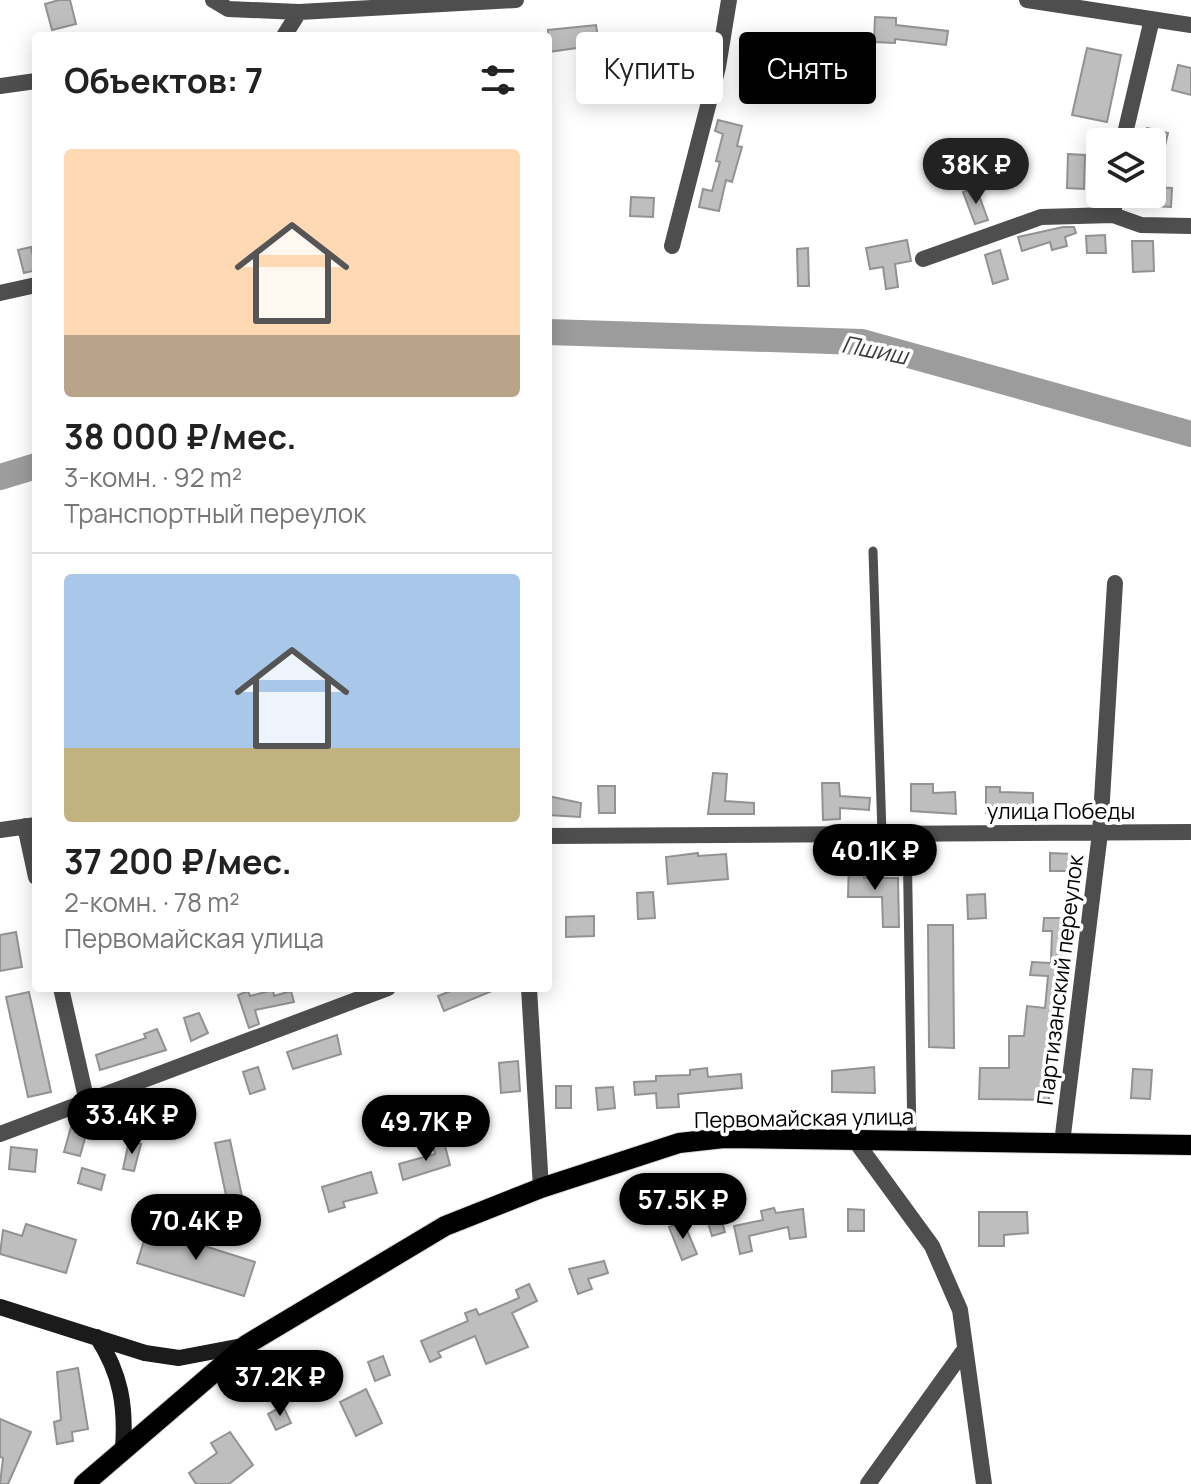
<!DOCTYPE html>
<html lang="ru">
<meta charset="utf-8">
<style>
:root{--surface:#fff;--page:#f2f2f2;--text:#222;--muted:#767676;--line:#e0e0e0;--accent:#000}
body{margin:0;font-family:Manrope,sans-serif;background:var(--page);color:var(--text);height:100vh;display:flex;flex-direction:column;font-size:30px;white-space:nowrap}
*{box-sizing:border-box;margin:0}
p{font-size:26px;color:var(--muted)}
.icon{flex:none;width:44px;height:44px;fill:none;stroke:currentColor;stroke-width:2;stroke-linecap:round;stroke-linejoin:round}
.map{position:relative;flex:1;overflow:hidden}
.side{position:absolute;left:32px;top:32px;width:520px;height:960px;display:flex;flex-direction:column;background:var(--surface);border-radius:8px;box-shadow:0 4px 20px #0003}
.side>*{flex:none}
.hud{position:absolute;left:576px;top:32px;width:494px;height:72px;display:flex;gap:16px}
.fabs{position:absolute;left:1086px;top:128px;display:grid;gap:16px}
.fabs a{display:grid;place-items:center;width:80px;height:80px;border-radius:8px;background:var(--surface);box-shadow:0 4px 20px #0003;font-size:40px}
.price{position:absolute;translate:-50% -68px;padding:0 18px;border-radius:28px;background:var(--accent);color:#fff;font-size:26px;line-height:52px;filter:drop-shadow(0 2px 4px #0008)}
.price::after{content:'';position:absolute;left:50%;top:48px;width:24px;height:18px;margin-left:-12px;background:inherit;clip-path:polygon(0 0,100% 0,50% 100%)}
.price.on{background:#222;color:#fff}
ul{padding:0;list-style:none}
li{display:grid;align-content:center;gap:16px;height:424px;padding:0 32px}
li+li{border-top:2px solid var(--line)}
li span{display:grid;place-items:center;height:248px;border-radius:8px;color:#555}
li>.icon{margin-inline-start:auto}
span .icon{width:144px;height:144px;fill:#fffc;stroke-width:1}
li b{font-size:34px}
h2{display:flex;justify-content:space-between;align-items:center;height:96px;padding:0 32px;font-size:34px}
.tag{padding:0 28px;border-radius:8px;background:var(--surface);box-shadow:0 4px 20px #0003;font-size:28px;line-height:72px}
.tag.on{background:var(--accent);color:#fff}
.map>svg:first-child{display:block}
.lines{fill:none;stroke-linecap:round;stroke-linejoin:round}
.river{stroke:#9c9c9c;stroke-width:26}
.building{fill:#bebebe;stroke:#929292;stroke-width:2}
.primary-casing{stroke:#dbdbdb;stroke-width:22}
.service{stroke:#4e4e4e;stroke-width:9}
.minor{stroke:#4e4e4e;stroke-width:16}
.secondary{stroke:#1b1b1b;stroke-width:16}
.primary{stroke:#000;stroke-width:20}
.labels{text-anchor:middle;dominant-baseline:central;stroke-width:7;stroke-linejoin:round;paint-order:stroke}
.street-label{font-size:22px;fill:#000;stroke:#fff}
.water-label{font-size:24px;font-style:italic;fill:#3d3d3d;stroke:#fff}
</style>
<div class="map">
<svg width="1191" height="1484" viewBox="0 0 1191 1484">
<rect width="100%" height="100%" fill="#fff"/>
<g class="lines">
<!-- river -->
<path class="river" d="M548 332 862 342 1191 434
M0 477 36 466"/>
</g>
<!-- building -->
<path class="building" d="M59 0H70L76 24 52 30 45 4Z
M875 17 896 18V25L948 31 946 45 895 39V43L874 42Z
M596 25 599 45 548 52V30Z
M847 38H868V65H847Z
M1087 48 1121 55 1107 122 1072 115Z
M1178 65 1191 68V95L1172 90Z
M746 74H771V102H745Z
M718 120 742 126 737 146 742 147 732 182 726 180 719 211 699 207 703 189 712 191 720 162 716 161 723 134 715 131Z
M1147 128 1168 133 1164 150 1152 147V142H1144Z
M1068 154 1085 155 1084 189 1067 188Z
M976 187 988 220 975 224 963 192Z
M1152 187 1172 188 1171 207 1133 205 1134 194H1152Z
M631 197 654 198 653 217 630 216Z
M1063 227H1074L1076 233 1065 237 1067 246 1052 250 1050 242 1022 251 1018 237Z
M1105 235 1106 253H1087L1086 236Z
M907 240 911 261 895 264 898 287 886 289 883 267 870 269 866 248Z
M1132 241H1153L1154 271 1133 272Z
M31 247 36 270 24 273 18 250Z
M808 248 809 286H798L797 249Z
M1000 250 1008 279 993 284 985 255Z
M713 773 727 774 725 801 754 803V814H708Z
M822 783H839L840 796 870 798 869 810 840 808V819L823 820Z
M911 784H933V793L955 792 956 814 911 811Z
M598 786H615V813H599Z
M986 787H1000V792L1033 793V813H986Z
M548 796 581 803 580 817 548 815Z
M698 853V856L726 854 728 879 668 884 666 857Z
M1050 853 1073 854V871H1050Z
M849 860H864V878H898L899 927H883L882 897H848Z
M653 892 655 918 638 919 637 893Z
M985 894 986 918 968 919 967 895Z
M594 916V936L566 937V917Z
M1044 918H1064L1059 1000 1055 1022H1049V1100L979 1099 980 1068H1009V1036H1024L1027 1006 1045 1008 1048 976 1030 975 1032 962 1051 963 1052 931H1043Z
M928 925H953L954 1048 929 1047Z
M16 932 22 967 0 971V935Z
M458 988H499L444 1011 438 996Z
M273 990 274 996 291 991 294 1002 255 1010 259 1024 249 1028 238 995 248 991 250 996Z
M29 992 51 1092 28 1097 6 997Z
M199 1013 208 1033 191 1041 184 1018Z
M157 1029 166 1050 100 1070 96 1055 146 1038 144 1034Z
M337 1035 341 1054 293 1069 287 1052Z
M518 1061 520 1091 501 1093 499 1063Z
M258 1067 265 1089 250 1094 243 1072Z
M874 1067 875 1093 832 1092V1071Z
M707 1068 708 1077 741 1074 742 1088 678 1094 679 1107 657 1108 656 1093 635 1095 634 1082 656 1081V1076L690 1075V1070Z
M1133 1069 1152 1070 1150 1099 1131 1098Z
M556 1086H571V1108H556Z
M613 1087 615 1108 598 1110 596 1088Z
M71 1127 87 1131 80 1156 64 1152Z
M230 1140 246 1215 231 1219 215 1143Z
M129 1141 141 1144 134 1171 123 1169Z
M444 1142 450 1165 403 1180 399 1164 435 1154 433 1145Z
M11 1147 37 1150 35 1172 9 1169Z
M82 1168 105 1175 101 1190 78 1183Z
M371 1172 377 1193 343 1202 345 1207 329 1212 322 1187Z
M774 1208 776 1213 803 1209 806 1237 790 1239 788 1227 749 1236 752 1251 740 1254 734 1226 763 1220 761 1211Z
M718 1209 725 1232 712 1236 705 1213Z
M848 1209 864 1210V1231H848Z
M979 1212H1027L1028 1233 1004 1235V1246H979Z
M683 1221 697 1254 682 1260 669 1227Z
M26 1224 76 1240 66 1273 0 1254 3 1230 22 1236Z
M148 1228 255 1262 244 1296 137 1263Z
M604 1261 608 1273 588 1279 592 1289 578 1294 569 1269Z
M529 1284 537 1301 512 1313 528 1347 486 1364 475 1336 438 1352 441 1357 430 1362 421 1341 468 1321 465 1313 476 1309 479 1315 519 1298 516 1290Z
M383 1356 390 1375 375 1381 368 1362Z
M78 1368 88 1429 72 1432 73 1441 57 1444 54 1422 61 1420 57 1372Z
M366 1389 382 1423 356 1436 340 1402Z
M283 1406 291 1423 276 1430 268 1414Z
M0 1419 31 1432 8 1484H0L3 1458 0 1457Z
M230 1432 253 1465 229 1484H196L189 1473 217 1453 211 1443Z"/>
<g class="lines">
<defs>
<path id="primary" d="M84 1484 246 1345 445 1226 541 1188 679 1143 724 1138 1191 1145"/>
</defs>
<!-- primary casing -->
<use href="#primary" class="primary-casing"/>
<!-- service -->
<path class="service" d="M873 551 882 834
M907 834 912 1140"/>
<!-- minor -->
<path class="minor" d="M213 0 228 9 299 12 516 0
M1027 0 1191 25
M284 36 299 12
M0 86 36 81
M1123 142 1152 19
M1113 215 1116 194
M672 246 718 67 729 0
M923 259 1041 217 1113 215 1141 225 1191 226
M0 293 36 285
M25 826 36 877
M0 830 36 825
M548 836 1191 832
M61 988 87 1102
M529 988 541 1188
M0 1134 388 988
M854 1139 932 1246 960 1310 984 1484
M1062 1143 1100 833 1115 583
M868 1484 965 1349"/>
<!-- secondary -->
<path class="secondary" d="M0 1307 145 1353 179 1358 242 1346
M97 1337C121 1374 126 1406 123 1449"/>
<!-- primary -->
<use href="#primary" class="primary"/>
</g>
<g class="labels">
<!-- street labels -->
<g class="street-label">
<text x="1061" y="811">улица Победы</text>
<text transform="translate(1060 980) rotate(-83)">Партизанский переулок</text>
<text transform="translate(804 1118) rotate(-1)">Первомайская улица</text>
</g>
<!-- water labels -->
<g class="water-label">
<text transform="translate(875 349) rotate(11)">Пшиш</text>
</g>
</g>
</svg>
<div class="fabs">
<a><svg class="icon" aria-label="layers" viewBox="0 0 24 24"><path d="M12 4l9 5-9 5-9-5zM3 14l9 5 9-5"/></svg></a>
</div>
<b class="price on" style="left:976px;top:206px">38K ₽</b>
<b class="price" style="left:875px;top:892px">40.1K ₽</b>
<b class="price" style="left:132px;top:1156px">33.4K ₽</b>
<b class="price" style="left:426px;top:1163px">49.7K ₽</b>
<b class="price" style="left:683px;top:1241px">57.5K ₽</b>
<b class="price" style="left:196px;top:1262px">70.4K ₽</b>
<b class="price" style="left:280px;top:1418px">37.2K ₽</b>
<div class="hud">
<a class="tag">Купить</a>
<a class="tag on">Снять</a>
</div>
<section class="side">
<h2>Объектов: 7<svg class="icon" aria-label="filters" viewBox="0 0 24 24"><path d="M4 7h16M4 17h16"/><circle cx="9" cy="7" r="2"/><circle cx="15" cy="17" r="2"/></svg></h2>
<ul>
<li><span style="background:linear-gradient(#ffd9b3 75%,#b9a48a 0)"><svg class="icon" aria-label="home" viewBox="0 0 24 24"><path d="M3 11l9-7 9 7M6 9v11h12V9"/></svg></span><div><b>38 000 ₽/мес.</b><p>3-комн. · 92 m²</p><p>Транспортный переулок</p></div></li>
<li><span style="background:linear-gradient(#a9c7e8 70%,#c2b280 0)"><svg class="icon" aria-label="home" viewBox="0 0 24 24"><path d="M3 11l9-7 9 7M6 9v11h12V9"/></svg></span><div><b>37 200 ₽/мес.</b><p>2-комн. · 78 m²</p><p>Первомайская улица</p></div></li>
</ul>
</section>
</div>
